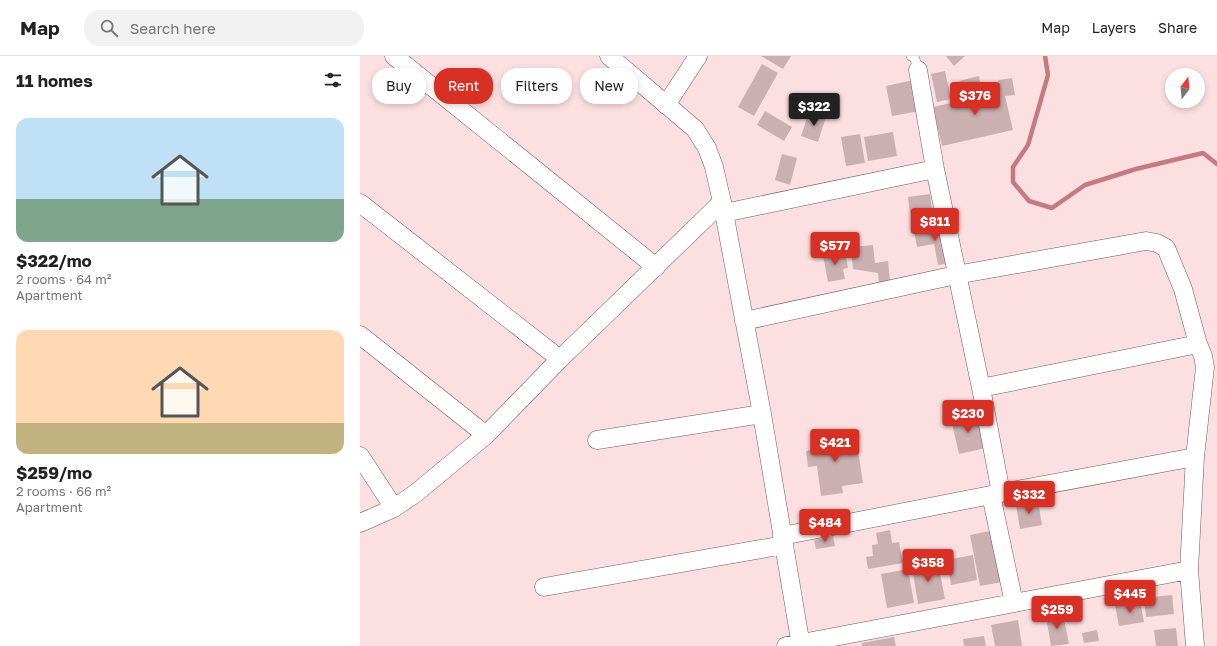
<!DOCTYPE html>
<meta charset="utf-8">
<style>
:root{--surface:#fff;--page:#f2f2f2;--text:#222;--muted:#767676;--line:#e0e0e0;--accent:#d93025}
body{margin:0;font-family:"Golos Text",sans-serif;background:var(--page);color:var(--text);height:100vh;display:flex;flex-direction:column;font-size:15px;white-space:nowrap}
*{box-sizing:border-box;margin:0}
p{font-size:13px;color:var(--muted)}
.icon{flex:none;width:22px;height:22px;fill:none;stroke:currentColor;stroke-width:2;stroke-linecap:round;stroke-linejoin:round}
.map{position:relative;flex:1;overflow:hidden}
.details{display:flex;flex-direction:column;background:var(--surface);width:360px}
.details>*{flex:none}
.guide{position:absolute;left:12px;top:12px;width:380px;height:36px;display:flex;gap:8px}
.needle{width:26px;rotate:16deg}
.fabs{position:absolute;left:805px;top:12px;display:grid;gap:8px}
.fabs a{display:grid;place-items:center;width:40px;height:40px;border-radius:50%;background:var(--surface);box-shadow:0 2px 6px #0003;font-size:20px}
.price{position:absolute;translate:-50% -34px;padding:0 9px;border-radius:4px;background:var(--accent);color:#fff;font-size:13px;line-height:26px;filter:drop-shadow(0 1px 2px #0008)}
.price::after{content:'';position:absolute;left:50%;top:24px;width:12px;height:9px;margin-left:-6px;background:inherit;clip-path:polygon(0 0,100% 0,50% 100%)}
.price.active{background:#222;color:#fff}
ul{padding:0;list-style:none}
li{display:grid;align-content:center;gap:8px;height:212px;padding:0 16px}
li span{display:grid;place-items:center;height:124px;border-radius:12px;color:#555}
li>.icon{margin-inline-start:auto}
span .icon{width:72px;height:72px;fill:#fffc;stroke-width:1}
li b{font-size:17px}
h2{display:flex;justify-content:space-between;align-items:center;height:48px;padding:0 16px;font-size:17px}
.tag{padding:0 14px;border-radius:16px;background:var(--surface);box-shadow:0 2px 6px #0003;font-size:14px;line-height:36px}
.tag.active{background:var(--accent);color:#fff}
header{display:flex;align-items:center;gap:24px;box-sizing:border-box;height:56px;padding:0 20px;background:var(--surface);border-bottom:1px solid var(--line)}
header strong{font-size:19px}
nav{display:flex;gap:22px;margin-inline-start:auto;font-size:14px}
.search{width:280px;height:36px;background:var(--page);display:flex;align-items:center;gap:10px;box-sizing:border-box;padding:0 14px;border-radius:16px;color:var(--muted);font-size:15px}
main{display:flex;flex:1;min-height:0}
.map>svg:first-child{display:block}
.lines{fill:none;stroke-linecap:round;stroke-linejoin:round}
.stream{stroke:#c67980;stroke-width:4.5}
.building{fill:#cbb0b1}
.service-casing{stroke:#735a5c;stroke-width:10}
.minor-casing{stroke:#735a5c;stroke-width:19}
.service{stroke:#fff;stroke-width:9}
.minor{stroke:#fff;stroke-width:18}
</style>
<header>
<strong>Map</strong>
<div class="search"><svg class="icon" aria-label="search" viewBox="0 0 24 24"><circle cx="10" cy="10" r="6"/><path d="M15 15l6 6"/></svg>Search here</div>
<nav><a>Map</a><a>Layers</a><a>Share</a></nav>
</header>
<main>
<section class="details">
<h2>11 homes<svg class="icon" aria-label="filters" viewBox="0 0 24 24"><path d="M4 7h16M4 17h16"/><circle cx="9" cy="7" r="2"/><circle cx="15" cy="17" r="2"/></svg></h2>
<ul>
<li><span style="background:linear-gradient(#bfe0f5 65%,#7fa58c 0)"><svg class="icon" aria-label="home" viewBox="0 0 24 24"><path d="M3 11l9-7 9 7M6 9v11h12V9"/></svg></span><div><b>$322/mo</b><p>2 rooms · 64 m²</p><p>Apartment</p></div></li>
<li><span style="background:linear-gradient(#ffd9b3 75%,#c2b280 0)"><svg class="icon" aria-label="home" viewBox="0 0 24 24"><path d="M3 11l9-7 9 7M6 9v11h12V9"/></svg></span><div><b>$259/mo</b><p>2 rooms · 66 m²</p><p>Apartment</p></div></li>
</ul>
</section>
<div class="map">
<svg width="857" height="590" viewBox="0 0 857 590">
<rect width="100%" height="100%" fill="#fcdfe1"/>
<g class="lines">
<!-- stream -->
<path class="stream" d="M685 0 688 19 668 89 653 111V126L669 145 692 152 725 129 776 113 843 97 857 108"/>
</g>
<!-- building -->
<path class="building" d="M401 0H431L423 13Z
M586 0H605L594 10Z
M402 8 418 17 394 60 378 51Z
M585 15 591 43 577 46 571 18Z
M619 20 622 37 602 41 599 25Z
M652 22 655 39 645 40 653 74 582 90 573 51 640 36 638 24Z
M554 24 560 55 532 60 526 30Z
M405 55 432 71 424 85 397 69Z
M449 56 466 61 458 86 441 80Z
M533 76 537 100 508 105 504 81Z
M500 78 505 107 486 110 481 81Z
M422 98 437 102 430 129 415 124Z
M570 138 572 153 550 157 548 141Z
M585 169 591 207 578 209 574 188 557 191 554 174Z
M513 189 515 207 528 205 530 226 519 227 518 217 493 213 491 191Z
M485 196 488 212 483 213 485 223 468 226 463 199Z
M617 357 626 392 599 398 591 363Z
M469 374 470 385 496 382 503 427 482 430 483 437 461 440 457 410 448 411 446 395 453 394 451 376Z
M678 445 682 469 660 473 656 449Z
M639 473 648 525 620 530 610 479Z
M530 474 532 487 539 486 543 507 508 513 506 501 513 500 512 489 518 488 516 477Z
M473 480 475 490 456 493 454 484Z
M613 499 617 524 591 529 587 504Z
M578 507 585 543 558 548 552 511Z
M548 513 554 547 527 552 521 518Z
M812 539 814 558 786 561 784 542Z
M780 545 784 566 759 570 755 549Z
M703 558 709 588 691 590 686 561Z
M658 564 662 590H635L631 569Z
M816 572 818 590H796L794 574Z
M737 574 739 585 724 587 722 577Z
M624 580 626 590H604L603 583Z
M534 581 536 590H502V587Z"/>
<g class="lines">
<defs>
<path id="service" d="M551 0 555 3 558 14"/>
<path id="minor" d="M34 0 296 211
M558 14 575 113 621 332 641 437
M306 49 338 0
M362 146 402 358 441 590
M0 147 200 303
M364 157 575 113
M384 265 596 219 786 185 797 187 806 192 823 233 838 288 843 300 845 311 835 401 829 514 835 590
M0 279 126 379
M621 332 838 288
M237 384 402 358
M0 400 34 452
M631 439 654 547
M0 467 34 452 56 437 126 379 200 303 362 146 354 111 347 92 335 73 249 0
M422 480 641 437 835 401
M184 531 424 489
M426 590 829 514"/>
</defs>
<!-- service casing -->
<use href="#service" class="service-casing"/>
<!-- minor casing -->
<use href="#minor" class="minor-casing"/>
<!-- service -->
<use href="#service" class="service"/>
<!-- minor -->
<use href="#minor" class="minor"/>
</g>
</svg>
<div class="fabs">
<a><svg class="needle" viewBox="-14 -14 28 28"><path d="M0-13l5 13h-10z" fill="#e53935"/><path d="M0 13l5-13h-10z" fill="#767676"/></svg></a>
</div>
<b class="price" style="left:615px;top:60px">$376</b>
<b class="price active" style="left:454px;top:71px">$322</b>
<b class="price" style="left:575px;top:186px">$811</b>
<b class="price" style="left:475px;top:210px">$577</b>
<b class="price" style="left:608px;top:378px">$230</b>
<b class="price" style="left:475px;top:407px">$421</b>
<b class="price" style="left:669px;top:459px">$332</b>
<b class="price" style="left:465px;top:487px">$484</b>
<b class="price" style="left:568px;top:527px">$358</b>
<b class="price" style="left:770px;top:558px">$445</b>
<b class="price" style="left:697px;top:574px">$259</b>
<div class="guide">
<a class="tag">Buy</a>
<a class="tag active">Rent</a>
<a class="tag">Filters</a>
<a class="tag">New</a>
</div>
</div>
</main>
